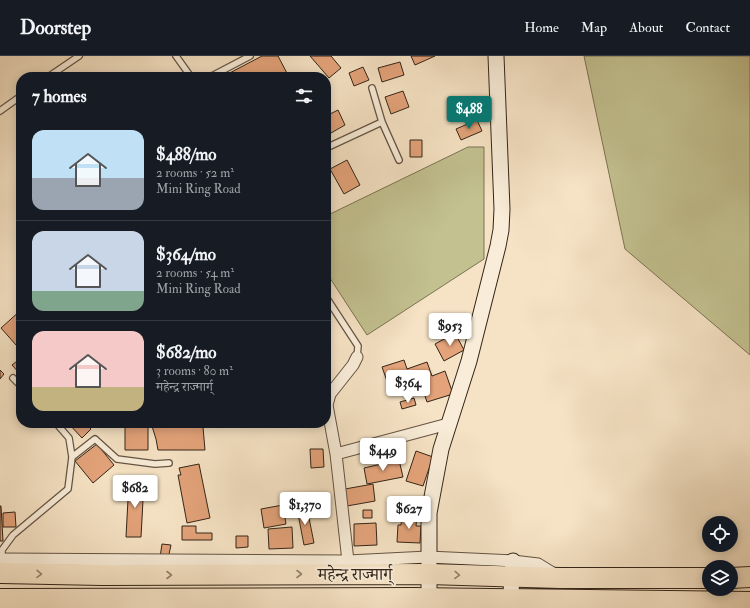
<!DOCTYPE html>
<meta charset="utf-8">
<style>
:root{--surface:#171b24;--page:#20242c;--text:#f1f3f6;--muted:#9ea1a6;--line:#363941;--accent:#0f766e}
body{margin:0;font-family:"IM FELL Double Pica","Noto Serif Devanagari",serif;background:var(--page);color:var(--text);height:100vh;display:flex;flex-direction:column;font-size:15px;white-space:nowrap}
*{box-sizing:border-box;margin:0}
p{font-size:13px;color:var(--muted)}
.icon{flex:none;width:22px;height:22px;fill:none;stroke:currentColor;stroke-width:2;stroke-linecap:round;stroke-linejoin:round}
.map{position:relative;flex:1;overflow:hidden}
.drawer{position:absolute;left:16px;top:16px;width:315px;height:356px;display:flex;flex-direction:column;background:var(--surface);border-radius:16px;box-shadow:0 2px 10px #0003}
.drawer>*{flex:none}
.fabs{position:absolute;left:702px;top:460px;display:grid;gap:8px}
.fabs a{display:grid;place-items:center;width:36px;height:36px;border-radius:50%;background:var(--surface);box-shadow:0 2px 10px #0003;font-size:20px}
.price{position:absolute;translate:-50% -34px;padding:0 9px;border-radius:4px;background:#fff;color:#222;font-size:13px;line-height:26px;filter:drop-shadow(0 1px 2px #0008)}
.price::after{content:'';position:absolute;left:50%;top:24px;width:12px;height:9px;margin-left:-6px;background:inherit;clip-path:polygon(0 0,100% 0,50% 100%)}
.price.on{background:var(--accent);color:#fff}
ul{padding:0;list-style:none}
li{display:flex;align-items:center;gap:12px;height:100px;padding:0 16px}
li+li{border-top:1px solid var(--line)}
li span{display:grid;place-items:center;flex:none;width:112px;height:80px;border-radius:12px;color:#555}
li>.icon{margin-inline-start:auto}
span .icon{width:48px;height:48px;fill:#fffc;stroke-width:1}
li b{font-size:17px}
h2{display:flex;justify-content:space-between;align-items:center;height:48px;padding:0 16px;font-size:17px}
header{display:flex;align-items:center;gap:24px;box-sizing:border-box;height:56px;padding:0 20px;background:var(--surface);border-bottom:1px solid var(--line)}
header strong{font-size:19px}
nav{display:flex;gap:22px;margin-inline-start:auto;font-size:14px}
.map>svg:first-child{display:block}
.green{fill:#c3c190;stroke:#7b7354}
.building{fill:#e4a37a;stroke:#332519}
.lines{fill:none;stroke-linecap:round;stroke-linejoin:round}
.lane-casing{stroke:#645444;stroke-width:8}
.street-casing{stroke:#645444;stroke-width:13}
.secondary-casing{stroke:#332519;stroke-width:17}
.highway-casing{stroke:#332519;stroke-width:22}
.lane{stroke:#f9edd9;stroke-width:5.5}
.street{stroke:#f9edd9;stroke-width:11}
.secondary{stroke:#f9edd9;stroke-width:15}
.highway{stroke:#f6e3c5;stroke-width:20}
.oneway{stroke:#94846f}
.labels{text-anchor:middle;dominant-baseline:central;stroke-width:3.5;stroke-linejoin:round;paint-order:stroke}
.street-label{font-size:17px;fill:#332519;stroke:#f9edd9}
</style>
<header>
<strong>Doorstep</strong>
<nav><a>Home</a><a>Map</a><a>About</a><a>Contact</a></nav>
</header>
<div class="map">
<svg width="750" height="552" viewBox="0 0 750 552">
<rect width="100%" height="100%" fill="#f6e3c5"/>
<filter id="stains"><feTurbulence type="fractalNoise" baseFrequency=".005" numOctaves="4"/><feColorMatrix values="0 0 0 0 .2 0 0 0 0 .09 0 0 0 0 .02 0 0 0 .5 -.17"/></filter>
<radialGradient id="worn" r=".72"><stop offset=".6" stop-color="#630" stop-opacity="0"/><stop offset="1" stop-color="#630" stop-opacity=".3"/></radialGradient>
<!-- green -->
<path class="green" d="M584 0H750V299L625 193Z
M468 91H484V203L367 279 326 216V160Z"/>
<!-- building -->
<path class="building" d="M262 0H278L289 21H222Z
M310 0H331L341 12 329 22Z
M411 0H435L415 9Z
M400 6 404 19 382 26 378 12Z
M363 11 369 24 354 30 349 17Z
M403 35 409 51 391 58 385 41Z
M338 54 345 69 331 77 326 67V60Z
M477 64 482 75 461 84 456 73Z
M410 84H422V101H410Z
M347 104 360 129 344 138 330 113Z
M21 254V285L16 289 1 272Z
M455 277 464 294 444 305 435 288Z
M21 302V319L12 309Z
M404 304 407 313 427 306 432 320 445 315 453 338 427 346 422 331 411 335 405 319 387 325 382 311Z
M0 314 4 318 0 323Z
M414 342 416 349 402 353 400 346Z
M70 367H85L91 373 82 382 69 368Z
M125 367H148V394H125Z
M151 367H202L203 371 205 394H158L156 383Z
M97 388 114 409 93 427 75 405Z
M399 389 402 401 373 407 371 395Z
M310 393H323L324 411 311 412Z
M416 395 433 401 423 430 406 425Z
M399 404 403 421 367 428 364 412Z
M199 408 210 462 187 467 178 419H181L179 412Z
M129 425 144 426 141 481H126Z
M373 428 375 445 347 450 345 433Z
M283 449 286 468 264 472 261 453Z
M0 450H1L3 485H0Z
M307 452 314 487 304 489 297 453Z
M363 454H372V462H363Z
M15 456 16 471H3V457Z
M402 458H417L416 470H421L420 487 397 486 398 469H401Z
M376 467 377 489 354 490V468Z
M182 470H196V477H212V484H182Z
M292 471 293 492 269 493 268 473Z
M236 480H248V491L236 492Z
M162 488 171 489 168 503 160 501Z"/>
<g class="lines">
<defs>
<path id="lane" d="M176 0 191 21
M48 21 79 0
M210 21 250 0
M372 32 382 66 399 104
M0 55 21 40
M326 92 382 66
M326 241 358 290 357 301
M13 322 21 330
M72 401 95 383 117 403 155 408 169 407
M2 503V494L13 479 68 433 72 401 69 382 56 367"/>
<path id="street" d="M336 398 448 368
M0 503 348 505 428 501 513 505 538 508 556 519
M348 505 336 398 327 349 330 338 353 309 357 301"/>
<path id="secondary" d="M429 542V457L441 393 469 305 498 190 501 174 502 153 496 0
M510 552 513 505"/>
<path id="highway" d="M0 517 102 519 429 518 560 522H709
M731 522 750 521
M0 543 414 542 750 546"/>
</defs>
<!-- lane casing -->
<use href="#lane" class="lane-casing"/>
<!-- street casing -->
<use href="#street" class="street-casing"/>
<!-- secondary casing -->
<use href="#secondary" class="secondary-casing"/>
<!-- highway casing -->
<use href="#highway" class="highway-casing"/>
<!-- lane -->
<use href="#lane" class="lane"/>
<!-- street -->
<use href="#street" class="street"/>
<!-- secondary -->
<use href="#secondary" class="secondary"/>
<!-- highway -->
<use href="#highway" class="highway"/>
</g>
<!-- one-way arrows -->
<defs><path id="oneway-chevron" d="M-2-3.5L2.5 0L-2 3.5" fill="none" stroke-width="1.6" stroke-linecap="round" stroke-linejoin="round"/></defs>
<g class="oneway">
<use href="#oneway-chevron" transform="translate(39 518) rotate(1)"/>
<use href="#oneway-chevron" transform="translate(299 518)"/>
<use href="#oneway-chevron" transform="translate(169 519)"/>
<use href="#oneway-chevron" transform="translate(457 519) rotate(2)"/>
</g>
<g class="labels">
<!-- street labels -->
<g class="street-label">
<text x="355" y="518">महेन्द्र राज्मार्ग्</text>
</g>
</g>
<rect width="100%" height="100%" filter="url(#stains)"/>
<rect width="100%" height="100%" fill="url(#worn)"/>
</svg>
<div class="fabs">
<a><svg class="icon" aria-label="locate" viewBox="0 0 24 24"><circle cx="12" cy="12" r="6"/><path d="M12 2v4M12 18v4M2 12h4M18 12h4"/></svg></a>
<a><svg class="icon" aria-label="layers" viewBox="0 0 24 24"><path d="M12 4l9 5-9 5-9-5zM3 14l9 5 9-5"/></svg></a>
</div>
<b class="price on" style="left:469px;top:74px">$488</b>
<b class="price" style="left:450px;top:291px">$953</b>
<b class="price" style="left:408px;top:348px">$364</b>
<b class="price" style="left:383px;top:416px">$449</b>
<b class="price" style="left:135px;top:453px">$682</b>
<b class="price" style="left:305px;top:470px">$1,370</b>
<b class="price" style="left:409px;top:474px">$627</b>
<section class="drawer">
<h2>7 homes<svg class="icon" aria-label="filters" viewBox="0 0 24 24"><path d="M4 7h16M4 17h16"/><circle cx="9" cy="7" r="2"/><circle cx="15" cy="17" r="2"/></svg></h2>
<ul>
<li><span style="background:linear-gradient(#bfe0f5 60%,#9aa5b1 0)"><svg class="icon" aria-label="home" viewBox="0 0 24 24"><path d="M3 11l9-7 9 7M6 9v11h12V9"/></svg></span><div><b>$488/mo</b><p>2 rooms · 52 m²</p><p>Mini Ring Road</p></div></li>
<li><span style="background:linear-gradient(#c9d6e8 75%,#7fa58c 0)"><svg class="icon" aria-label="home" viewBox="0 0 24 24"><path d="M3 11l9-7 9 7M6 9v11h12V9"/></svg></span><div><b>$364/mo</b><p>2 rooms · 54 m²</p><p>Mini Ring Road</p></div></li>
<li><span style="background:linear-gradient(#f6c9c9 70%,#c2b280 0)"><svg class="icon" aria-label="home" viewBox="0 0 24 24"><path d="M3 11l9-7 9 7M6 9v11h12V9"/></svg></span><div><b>$682/mo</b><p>3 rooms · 80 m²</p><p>महेन्द्र राज्मार्ग्</p></div></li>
</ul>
</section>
</div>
